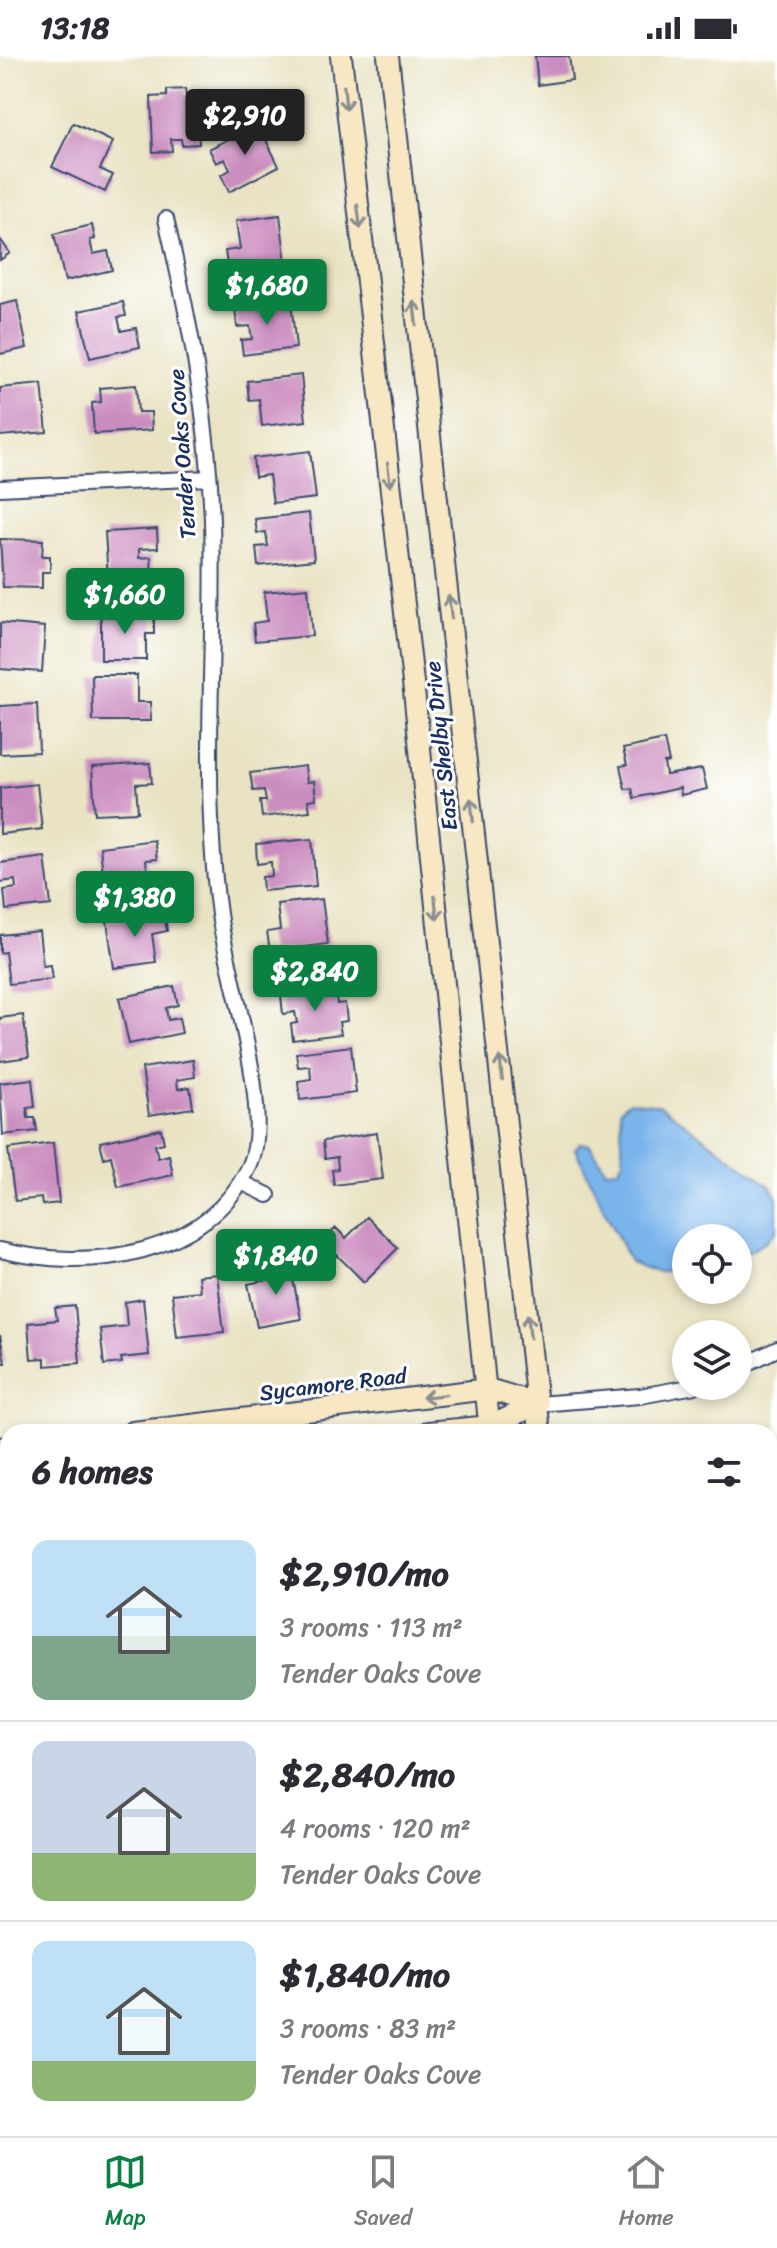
<!DOCTYPE html>
<meta charset="utf-8">
<style>
:root{--surface:#fff;--page:#f7f7f7;--text:#2b2b33;--muted:#7c7c81;--line:#e1e1e2;--accent:#0b8043}
body{margin:0;font-family:Sriracha,sans-serif;background:var(--page);color:var(--text);height:100vh;display:flex;flex-direction:column;font-size:30px;white-space:nowrap}
*{box-sizing:border-box;margin:0}
p{font-size:26px;color:var(--muted)}
.icon{flex:none;width:44px;height:44px;fill:none;stroke:currentColor;stroke-width:2;stroke-linecap:round;stroke-linejoin:round}
.map{position:relative;flex:1;overflow:hidden}
.side{position:absolute;left:0px;top:1368px;width:778px;height:712px;display:flex;flex-direction:column;background:var(--surface);border-radius:24px 24px 0 0;box-shadow:0 4px 12px #0003}
.side>*{flex:none}
.fabs{position:absolute;left:672px;top:1168px;display:grid;gap:16px}
.fabs a{display:grid;place-items:center;width:80px;height:80px;border-radius:50%;background:var(--surface);box-shadow:0 4px 12px #0003;font-size:40px}
.price{position:absolute;translate:-50% -68px;padding:0 18px;border-radius:8px;background:var(--accent);color:#fff;font-size:26px;line-height:52px;filter:drop-shadow(0 2px 4px #0008)}
.price::after{content:'';position:absolute;left:50%;top:48px;width:24px;height:18px;margin-left:-12px;background:inherit;clip-path:polygon(0 0,100% 0,50% 100%)}
.price.on{background:#222;color:#fff}
ul{padding:0;list-style:none}
li{display:flex;align-items:center;gap:24px;height:200px;padding:0 32px}
li+li{border-top:2px solid var(--line)}
li span{display:grid;place-items:center;flex:none;width:224px;height:160px;border-radius:16px;color:#555}
li>.icon{margin-inline-start:auto}
span .icon{width:96px;height:96px;fill:#fffc;stroke-width:1}
li b{font-size:34px}
h2{display:flex;justify-content:space-between;align-items:center;height:96px;padding:0 32px;font-size:34px}
.status{display:flex;justify-content:space-between;align-items:center;height:56px;padding:0 40px;background:var(--surface);direction:ltr}
.status svg{height:22px;fill:currentColor}
.dock{display:flex;justify-content:space-around;align-items:center;height:112px;border-top:2px solid var(--line);background:var(--surface);font-size:22px;color:var(--muted)}
.dock a{display:grid;justify-items:center;gap:4px}
.dock .on{color:var(--accent)}
.map>svg:first-child{display:block}
.water{fill:#79b4eb;stroke:#4a72a4;stroke-width:2}
.building{fill:#cb8dc0}
.lines{fill:none;stroke-linecap:round;stroke-linejoin:round}
.street-casing{stroke:#3a4a6d;stroke-width:18}
.secondary-casing{stroke:#3a4a6d;stroke-width:24}
.street{stroke:#fff;stroke-width:14}
.secondary{stroke:#f7e8c3;stroke-width:20}
.oneway{stroke:#898c90}
.labels{text-anchor:middle;dominant-baseline:central;stroke-width:6;stroke-linejoin:round;paint-order:stroke}
.street-label{font-size:22px;fill:#1b2f5e;stroke:#fff}
</style>
<div class="status"><b>13:18</b><svg viewBox="0 0 49 12"><path d="M0 12V9h3v3zM5 12V6h3v6zM10 12V3h3v9zM15 12V0h3v12zM26 1h20v11H26zM47 4h2v5h-2z"/></svg></div>
<div class="map">
<svg width="777" height="2080" viewBox="0 0 777 2080">
<rect width="100%" height="100%" fill="#fff"/>
<filter id="ink" filterUnits="userSpaceOnUse"><feTurbulence type="fractalNoise" baseFrequency=".0125" numOctaves="2"/><feDisplacementMap in="SourceGraphic" scale="16" xChannelSelector="R" yChannelSelector="G"/><feConvolveMatrix kernelMatrix="1 2 1 2 8 2 1 2 1" color-interpolation-filters="sRGB"/></filter>
<filter id="wash" filterUnits="userSpaceOnUse"><feTurbulence type="fractalNoise" baseFrequency=".006" numOctaves="4" result="noise"/><feDisplacementMap in="SourceGraphic" scale="32" xChannelSelector="R" yChannelSelector="G"/><feGaussianBlur stdDeviation="1.8" result="paint"/><feColorMatrix in="noise" values="0 0 0 0 0 0 0 0 0 0 0 0 0 0 0 0 0 1.4 0 .05"/><feComposite in="paint" operator="in"/></filter>
<g filter="url(#wash)">
<rect width="100%" height="100%" fill="#e9e3c3"/>
<!-- water -->
<path class="water" d="M629 1045 660 1049 770 1130 777 1141V1174L767 1185 738 1201V1182H686V1213L658 1217 630 1206 575 1093 580 1087 590 1089 606 1114 618 1113 623 1104 620 1054Z"/>
<g id="blocks">
<!-- building -->
<path class="building" d="M535 0H569L572 24 538 29Z
M185 33 186 40H196L199 88 182 89 181 83H171L172 95 153 96 151 41 167 40V34Z
M73 67 113 86 100 113 113 119 105 136 52 111Z
M258 68 279 110 229 136 221 119 230 114 225 103 216 107 209 93Z
M280 159 286 208 228 215 225 195 240 193 236 165Z
M92 169 95 183 90 184 93 198 108 195 112 214 65 225 54 178Z
M0 183 10 197 0 204Z
M17 245 27 292 0 298V249Z
M291 245 296 292 243 299 241 284 252 283 250 270 237 271 235 252Z
M123 246 126 260 118 261 121 275 136 272 140 291 90 302 79 255Z
M301 319 306 365 262 370 259 343 249 344 247 325Z
M42 328 47 376 0 380V332Z
M136 329 138 356H151L152 374 94 378 92 347 101 346 100 332Z
M310 395 316 442 273 447 269 419 255 421 253 402Z
M309 457 314 504 258 510 256 491 268 490 266 476 257 477 255 463Z
M157 473 158 492 139 493V502L151 501 152 521 108 523 105 476Z
M0 483 43 484 42 500H50V516H42V532L3 531Z
M308 532 312 580 255 585 253 567 267 565 264 536Z
M101 558H154V578H146V604H101Z
M0 567 45 571 42 616 0 613Z
M92 619H137V646H150L151 665H93Z
M37 648 39 696 0 698V650Z
M664 684 669 706 664 707 666 719 702 713 707 733 681 739 680 732 634 742 632 732 625 733 620 710 627 709 623 693Z
M150 707 152 727 136 728 138 756 95 758 92 711Z
M305 710 307 726 314 725 316 743 308 744 310 755 262 761 260 745H266L264 734 253 735 250 717Z
M37 728 42 773 0 778V732Z
M312 783 316 830 263 835 262 821 272 820 271 806 257 808 256 788Z
M154 784 157 803 146 804 149 831 105 836 100 791Z
M45 801 51 849 6 854 4 834 16 832 15 824 0 826V807Z
M322 843 328 888 270 895 267 876 280 874 277 848Z
M164 857 167 875 152 878 156 906 114 912 107 865Z
M39 875 43 910 50 909 52 923 9 928 5 896 0 897V879Z
M174 930 178 949 166 952 168 964 179 962 182 977 129 988 119 942Z
M335 932 337 948 345 947 347 965 339 966 341 978 293 984 291 968 297 967 295 956 283 958 281 939Z
M23 959 29 1001 0 1005V962Z
M351 990 356 1037 300 1044 298 1025 311 1023 310 1010 298 1011 296 997Z
M193 1004 195 1021 177 1024 178 1033 190 1031 193 1052 149 1059 142 1012Z
M32 1023 35 1051 27 1052 28 1062H35L37 1075 3 1079 0 1027Z
M161 1073 164 1087 155 1089 158 1102 169 1099 173 1119 118 1131 111 1100 104 1102 100 1086Z
M377 1077 383 1123 334 1129 332 1114 338 1113 337 1101 325 1103 323 1085Z
M53 1087 59 1147 42 1149 41 1142 15 1145 8 1093Z
M367 1161 398 1192 364 1226 323 1185 336 1172 346 1182Z
M289 1203 301 1263 257 1271 248 1228 273 1223 270 1207Z
M217 1218 224 1276 177 1281 172 1238 200 1235 198 1220Z
M143 1243 149 1299 121 1302 122 1307 104 1309 100 1273 127 1270 125 1246Z
M75 1250 80 1307 45 1310V1302L31 1303 28 1267 57 1264 55 1252Z
M0 1279 5 1307H0Z
M8 2027V2072H81L75 2080H0V2037Z"/>
</g>
</g>
<g filter="url(#ink)">
<use href="#blocks" fill-opacity="0" stroke="#3a4a6d" stroke-width="2"/>
<g class="lines">
<defs>
<path id="street" d="M0 432 209 422
M241 1126 268 1139
M0 1194C89 1216 207 1201 250 1109 274 1056 227 918 219 858 201 728 216 596 212 465 208 358 190 267 166 163
M738 1312 777 1293
M538 1348 640 1340 695 1330
M770 1487 777 1482
M770 1644 777 1650"/>
<path id="secondary" d="M341 0 414 635 490 1376
M388 0 540 1376
M133 1376 488 1333 538 1348
M428 1376 490 1370 538 1348
M0 1392 8 1391
M0 1420H8
M562 2072 563 2080
M607 2072 608 2080"/>
</defs>
<!-- street casing -->
<use href="#street" class="street-casing"/>
<!-- secondary casing -->
<use href="#secondary" class="secondary-casing"/>
<!-- street -->
<use href="#street" class="street"/>
<!-- secondary -->
<use href="#secondary" class="secondary"/>
</g>
<!-- one-way arrows -->
<defs><path id="oneway-shaft" d="M-6 0H5M1.5-3L5.5 0L1.5 3" fill="none" stroke-width="1.6" stroke-linecap="round" stroke-linejoin="round" transform="scale(2)"/></defs>
<g class="oneway">
<use href="#oneway-shaft" transform="translate(345 42) rotate(84)"/>
<use href="#oneway-shaft" transform="translate(359 161) rotate(83)"/>
<use href="#oneway-shaft" transform="translate(415 257) rotate(-96)"/>
<use href="#oneway-shaft" transform="translate(389 419) rotate(83)"/>
<use href="#oneway-shaft" transform="translate(450 551) rotate(-97)"/>
<use href="#oneway-shaft" transform="translate(472 754) rotate(-96)"/>
<use href="#oneway-shaft" transform="translate(436 852) rotate(84)"/>
<use href="#oneway-shaft" transform="translate(501 1012) rotate(-96)"/>
<use href="#oneway-shaft" transform="translate(529 1270) rotate(-96)"/>
<use href="#oneway-shaft" transform="translate(434 1340) rotate(173)"/>
</g>
</g>
<g class="labels">
<!-- street labels -->
<g class="street-label">
<text transform="translate(182 398) rotate(-94)">Tender Oaks Cove</text>
<text transform="translate(441 690) rotate(-96)">East Shelby Drive</text>
<text transform="translate(333 1328) rotate(-7)">Sycamore Road</text>
</g>
</g>
</svg>
<div class="fabs">
<a><svg class="icon" aria-label="locate" viewBox="0 0 24 24"><circle cx="12" cy="12" r="6"/><path d="M12 2v4M12 18v4M2 12h4M18 12h4"/></svg></a>
<a><svg class="icon" aria-label="layers" viewBox="0 0 24 24"><path d="M12 4l9 5-9 5-9-5zM3 14l9 5 9-5"/></svg></a>
</div>
<b class="price on" style="left:245px;top:101px">$2,910</b>
<b class="price" style="left:267px;top:271px">$1,680</b>
<b class="price" style="left:125px;top:580px">$1,660</b>
<b class="price" style="left:135px;top:883px">$1,380</b>
<b class="price" style="left:315px;top:957px">$2,840</b>
<b class="price" style="left:276px;top:1241px">$1,840</b>
<section class="side">
<h2>6 homes<svg class="icon" aria-label="filters" viewBox="0 0 24 24"><path d="M4 7h16M4 17h16"/><circle cx="9" cy="7" r="2"/><circle cx="15" cy="17" r="2"/></svg></h2>
<ul>
<li><span style="background:linear-gradient(#bfe0f5 60%,#7fa58c 0)"><svg class="icon" aria-label="home" viewBox="0 0 24 24"><path d="M3 11l9-7 9 7M6 9v11h12V9"/></svg></span><div><b>$2,910/mo</b><p>3 rooms · 113 m²</p><p>Tender Oaks Cove</p></div></li>
<li><span style="background:linear-gradient(#c9d6e8 70%,#8fb573 0)"><svg class="icon" aria-label="home" viewBox="0 0 24 24"><path d="M3 11l9-7 9 7M6 9v11h12V9"/></svg></span><div><b>$2,840/mo</b><p>4 rooms · 120 m²</p><p>Tender Oaks Cove</p></div></li>
<li><span style="background:linear-gradient(#bfe0f5 75%,#8fb573 0)"><svg class="icon" aria-label="home" viewBox="0 0 24 24"><path d="M3 11l9-7 9 7M6 9v11h12V9"/></svg></span><div><b>$1,840/mo</b><p>3 rooms · 83 m²</p><p>Tender Oaks Cove</p></div></li>
</ul>
</section>
</div>
<nav class="dock">
<a class="on"><svg class="icon" aria-label="map" viewBox="0 0 24 24"><path d="M3 6l6-2 6 2 6-2v14l-6 2-6-2-6 2zM9 4v14M15 6v14"/></svg>Map</a>
<a><svg class="icon" aria-label="saved" viewBox="0 0 24 24"><path d="M7 4h10v16l-5-4-5 4z"/></svg>Saved</a>
<a><svg class="icon" aria-label="home" viewBox="0 0 24 24"><path d="M3 11l9-7 9 7M6 9v11h12V9"/></svg>Home</a>
</nav>
